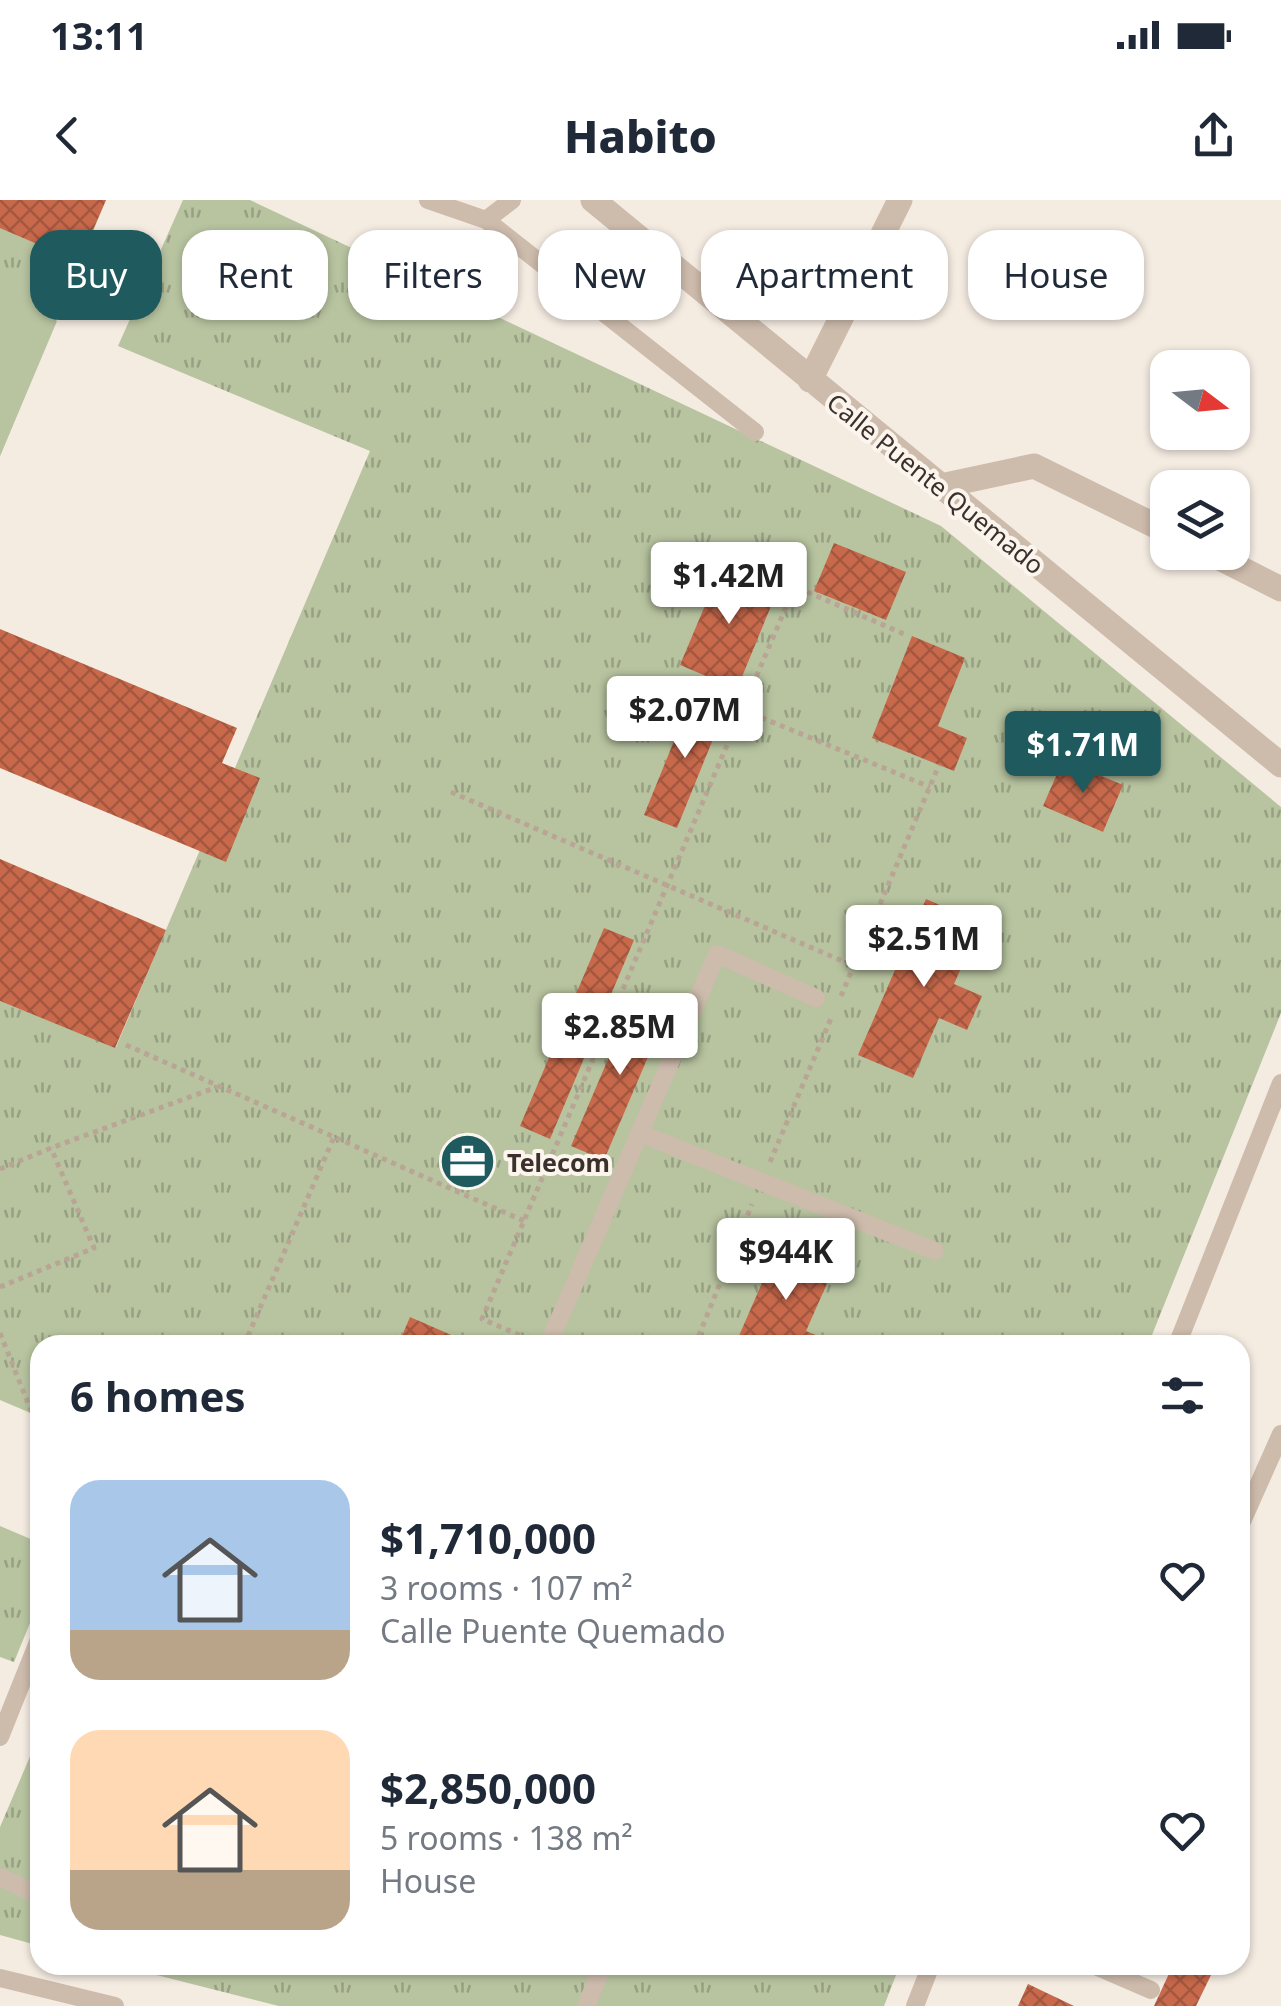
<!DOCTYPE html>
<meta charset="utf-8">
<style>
:root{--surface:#fff;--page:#f6f6f7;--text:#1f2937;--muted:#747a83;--accent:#1f5a5e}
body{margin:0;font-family:"Noto Sans",sans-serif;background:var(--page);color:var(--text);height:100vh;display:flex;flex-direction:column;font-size:38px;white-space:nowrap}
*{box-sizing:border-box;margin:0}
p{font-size:32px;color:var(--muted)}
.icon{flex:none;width:55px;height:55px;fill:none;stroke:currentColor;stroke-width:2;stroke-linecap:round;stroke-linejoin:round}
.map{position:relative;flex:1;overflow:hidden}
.panel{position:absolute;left:30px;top:1135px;width:1220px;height:640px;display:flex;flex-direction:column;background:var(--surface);border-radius:30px;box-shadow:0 2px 8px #0004}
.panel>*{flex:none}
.banner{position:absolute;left:30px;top:30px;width:1222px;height:90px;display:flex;gap:20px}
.needle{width:65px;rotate:106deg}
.buttons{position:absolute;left:1150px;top:150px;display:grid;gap:20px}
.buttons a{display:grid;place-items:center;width:100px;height:100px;border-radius:20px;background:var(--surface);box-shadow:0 2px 8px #0004;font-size:50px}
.price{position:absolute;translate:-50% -85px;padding:0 22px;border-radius:10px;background:#fff;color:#222;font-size:32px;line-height:65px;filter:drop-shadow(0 2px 5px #0008)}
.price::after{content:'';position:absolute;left:50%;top:60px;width:30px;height:22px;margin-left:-15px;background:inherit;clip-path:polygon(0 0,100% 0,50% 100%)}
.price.active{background:var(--accent);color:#fff}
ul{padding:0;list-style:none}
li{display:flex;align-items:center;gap:30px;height:250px;padding:0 40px}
li span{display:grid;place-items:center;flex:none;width:280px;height:200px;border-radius:30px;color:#555}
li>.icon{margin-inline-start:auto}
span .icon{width:120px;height:120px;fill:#fffc;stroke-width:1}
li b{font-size:42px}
h2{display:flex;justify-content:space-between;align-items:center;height:120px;padding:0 40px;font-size:42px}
.pill{padding:0 35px;border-radius:30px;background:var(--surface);box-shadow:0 2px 8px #0004;font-size:35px;line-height:90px}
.pill.active{background:var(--accent);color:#fff}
.status{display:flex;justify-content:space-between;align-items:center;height:70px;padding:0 50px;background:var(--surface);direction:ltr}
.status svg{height:28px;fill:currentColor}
header{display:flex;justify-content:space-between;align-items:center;height:130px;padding:0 40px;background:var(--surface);font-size:45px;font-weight:800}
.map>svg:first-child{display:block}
.grass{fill:url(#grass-tufts)}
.green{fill:#b8c4a0}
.building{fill:url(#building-cross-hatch)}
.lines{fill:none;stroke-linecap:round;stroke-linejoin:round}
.path{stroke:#b9a596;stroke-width:5;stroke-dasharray:5 5;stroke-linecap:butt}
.service{stroke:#cdbbac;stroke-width:18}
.minor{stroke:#cdbbac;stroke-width:25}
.labels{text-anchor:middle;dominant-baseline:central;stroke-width:8;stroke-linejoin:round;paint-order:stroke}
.street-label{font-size:25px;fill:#3b302b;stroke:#fbf5ee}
.poi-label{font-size:25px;font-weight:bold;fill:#3b302b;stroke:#fbf5ee;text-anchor:start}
</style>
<div class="status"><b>13:11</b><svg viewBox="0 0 49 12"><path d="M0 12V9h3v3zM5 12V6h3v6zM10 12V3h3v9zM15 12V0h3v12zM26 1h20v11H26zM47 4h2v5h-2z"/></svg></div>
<header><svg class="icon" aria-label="back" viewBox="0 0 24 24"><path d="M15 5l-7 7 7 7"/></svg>Habito<svg class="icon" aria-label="share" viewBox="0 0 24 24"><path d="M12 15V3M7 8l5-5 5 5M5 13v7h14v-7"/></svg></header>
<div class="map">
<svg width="1281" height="1806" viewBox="0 0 1281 1806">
<defs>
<pattern id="grass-tufts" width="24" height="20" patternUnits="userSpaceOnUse" patternTransform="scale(2.5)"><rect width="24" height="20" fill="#b8c4a0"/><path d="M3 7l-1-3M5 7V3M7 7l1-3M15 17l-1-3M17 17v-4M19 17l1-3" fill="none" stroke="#97a083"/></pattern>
<pattern id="building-cross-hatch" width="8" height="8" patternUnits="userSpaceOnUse" patternTransform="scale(2.5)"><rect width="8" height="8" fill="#c8694b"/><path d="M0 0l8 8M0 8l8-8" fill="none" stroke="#a4573f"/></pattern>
</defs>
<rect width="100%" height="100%" fill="#f4ebe1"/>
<!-- grass -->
<path class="grass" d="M0 0H106L0 256Z
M183 0H250L941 326 1281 607V813L1148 1145H40V1217L0 1200V801L116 847 370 251 118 146Z
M0 1326 40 1343V1399L14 1462 0 1457Z
M40 1533V1746L0 1735V1627Z
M117 1765H900L884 1806H279Z"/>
<!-- green -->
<path class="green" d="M0 97 57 121 0 256Z"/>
<!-- building -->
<path class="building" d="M0 0H106L79 62 0 28Z
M834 343 906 372 886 420 814 391Z
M722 365 778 389 737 489 680 465Z
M0 429 237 528 222 563 260 578 226 662 0 568Z
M912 436 965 458 938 526 967 538 954 571 872 538Z
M693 494 726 507 677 628 644 615Z
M1063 560 1123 585 1103 632 1043 606Z
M0 659 166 730 115 848 0 801Z
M926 699 981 723 954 784 982 796 967 830 939 818 913 878 858 855Z
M604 728 634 740 550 939 520 926Z
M635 796 668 810 604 960 571 946Z
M778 1046 833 1070 806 1131 839 1145H735Z
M410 1117 465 1141 464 1145H398Z
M1173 1765H1200L1213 1771 1196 1806H1154Z
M1028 1784 1074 1806H1018Z"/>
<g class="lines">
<!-- path -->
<path class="path" d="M734 360 904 434
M743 510 930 587
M451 592 854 766
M841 796 939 565
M126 845 524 1021
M770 962 832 816
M0 969 51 948 217 887
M0 1087 94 1048 51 948
M0 1133 40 1233
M529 1139 482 1119 795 386
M244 1145 334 937
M695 1145 752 1004"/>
<!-- service -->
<path class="service" d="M428 0 486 20 512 0
M486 20 755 232
M639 933 935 1051
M548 1145 717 754 816 798
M1177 1145 1281 883
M1240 1326 1281 1234
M0 1537 40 1437
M0 1677 40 1696
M1093 1765 1151 1790
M0 1778 115 1806
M586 1806 603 1765
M915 1806 931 1765"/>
<!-- minor -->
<path class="minor" d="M593 0 1281 565
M810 180 900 0
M941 286 1034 266 1168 332
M1208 352 1281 389"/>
</g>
<!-- icons -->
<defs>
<symbol id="office-disc" viewBox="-11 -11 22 22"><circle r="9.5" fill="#1f5a5e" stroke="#fbf5ee"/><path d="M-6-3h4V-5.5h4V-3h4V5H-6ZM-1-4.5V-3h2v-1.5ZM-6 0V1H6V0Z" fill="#fff"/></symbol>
</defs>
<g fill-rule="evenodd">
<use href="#office-disc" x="436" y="930" width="63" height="63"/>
</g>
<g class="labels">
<!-- street labels -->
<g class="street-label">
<text transform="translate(936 283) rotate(39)">Calle Puente Quemado</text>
</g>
<!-- poi labels -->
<g class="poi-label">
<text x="507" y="962">Telecom</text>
</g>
</g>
</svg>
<div class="buttons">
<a><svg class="needle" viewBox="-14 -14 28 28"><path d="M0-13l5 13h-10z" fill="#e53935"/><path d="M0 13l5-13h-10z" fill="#747a83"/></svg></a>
<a><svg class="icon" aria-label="layers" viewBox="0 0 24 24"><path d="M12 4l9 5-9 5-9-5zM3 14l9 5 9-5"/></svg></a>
</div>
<b class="price" style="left:729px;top:427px">$1.42M</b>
<b class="price" style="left:685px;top:561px">$2.07M</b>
<b class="price active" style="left:1083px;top:596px">$1.71M</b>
<b class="price" style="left:924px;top:790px">$2.51M</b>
<b class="price" style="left:620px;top:878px">$2.85M</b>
<b class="price" style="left:786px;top:1103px">$944K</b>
<div class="banner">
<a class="pill active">Buy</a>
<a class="pill">Rent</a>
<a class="pill">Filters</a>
<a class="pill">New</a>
<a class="pill">Apartment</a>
<a class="pill">House</a>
</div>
<section class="panel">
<h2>6 homes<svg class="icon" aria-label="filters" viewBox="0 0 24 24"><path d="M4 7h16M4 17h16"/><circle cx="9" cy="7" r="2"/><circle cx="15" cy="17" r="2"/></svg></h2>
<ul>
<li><span style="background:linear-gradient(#a9c7e8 75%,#b9a48a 0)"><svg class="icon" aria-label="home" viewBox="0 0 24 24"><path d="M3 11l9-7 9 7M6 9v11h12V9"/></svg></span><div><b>$1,710,000</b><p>3 rooms · 107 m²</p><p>Calle Puente Quemado</p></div><svg class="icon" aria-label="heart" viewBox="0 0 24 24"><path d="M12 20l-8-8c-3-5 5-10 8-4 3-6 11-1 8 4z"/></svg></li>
<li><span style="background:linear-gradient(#ffd9b3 70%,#b9a48a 0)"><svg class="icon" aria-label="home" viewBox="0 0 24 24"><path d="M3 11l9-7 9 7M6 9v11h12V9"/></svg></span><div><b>$2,850,000</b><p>5 rooms · 138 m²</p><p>House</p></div><svg class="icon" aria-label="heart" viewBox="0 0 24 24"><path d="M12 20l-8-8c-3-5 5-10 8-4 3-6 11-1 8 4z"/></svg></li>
</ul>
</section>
</div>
